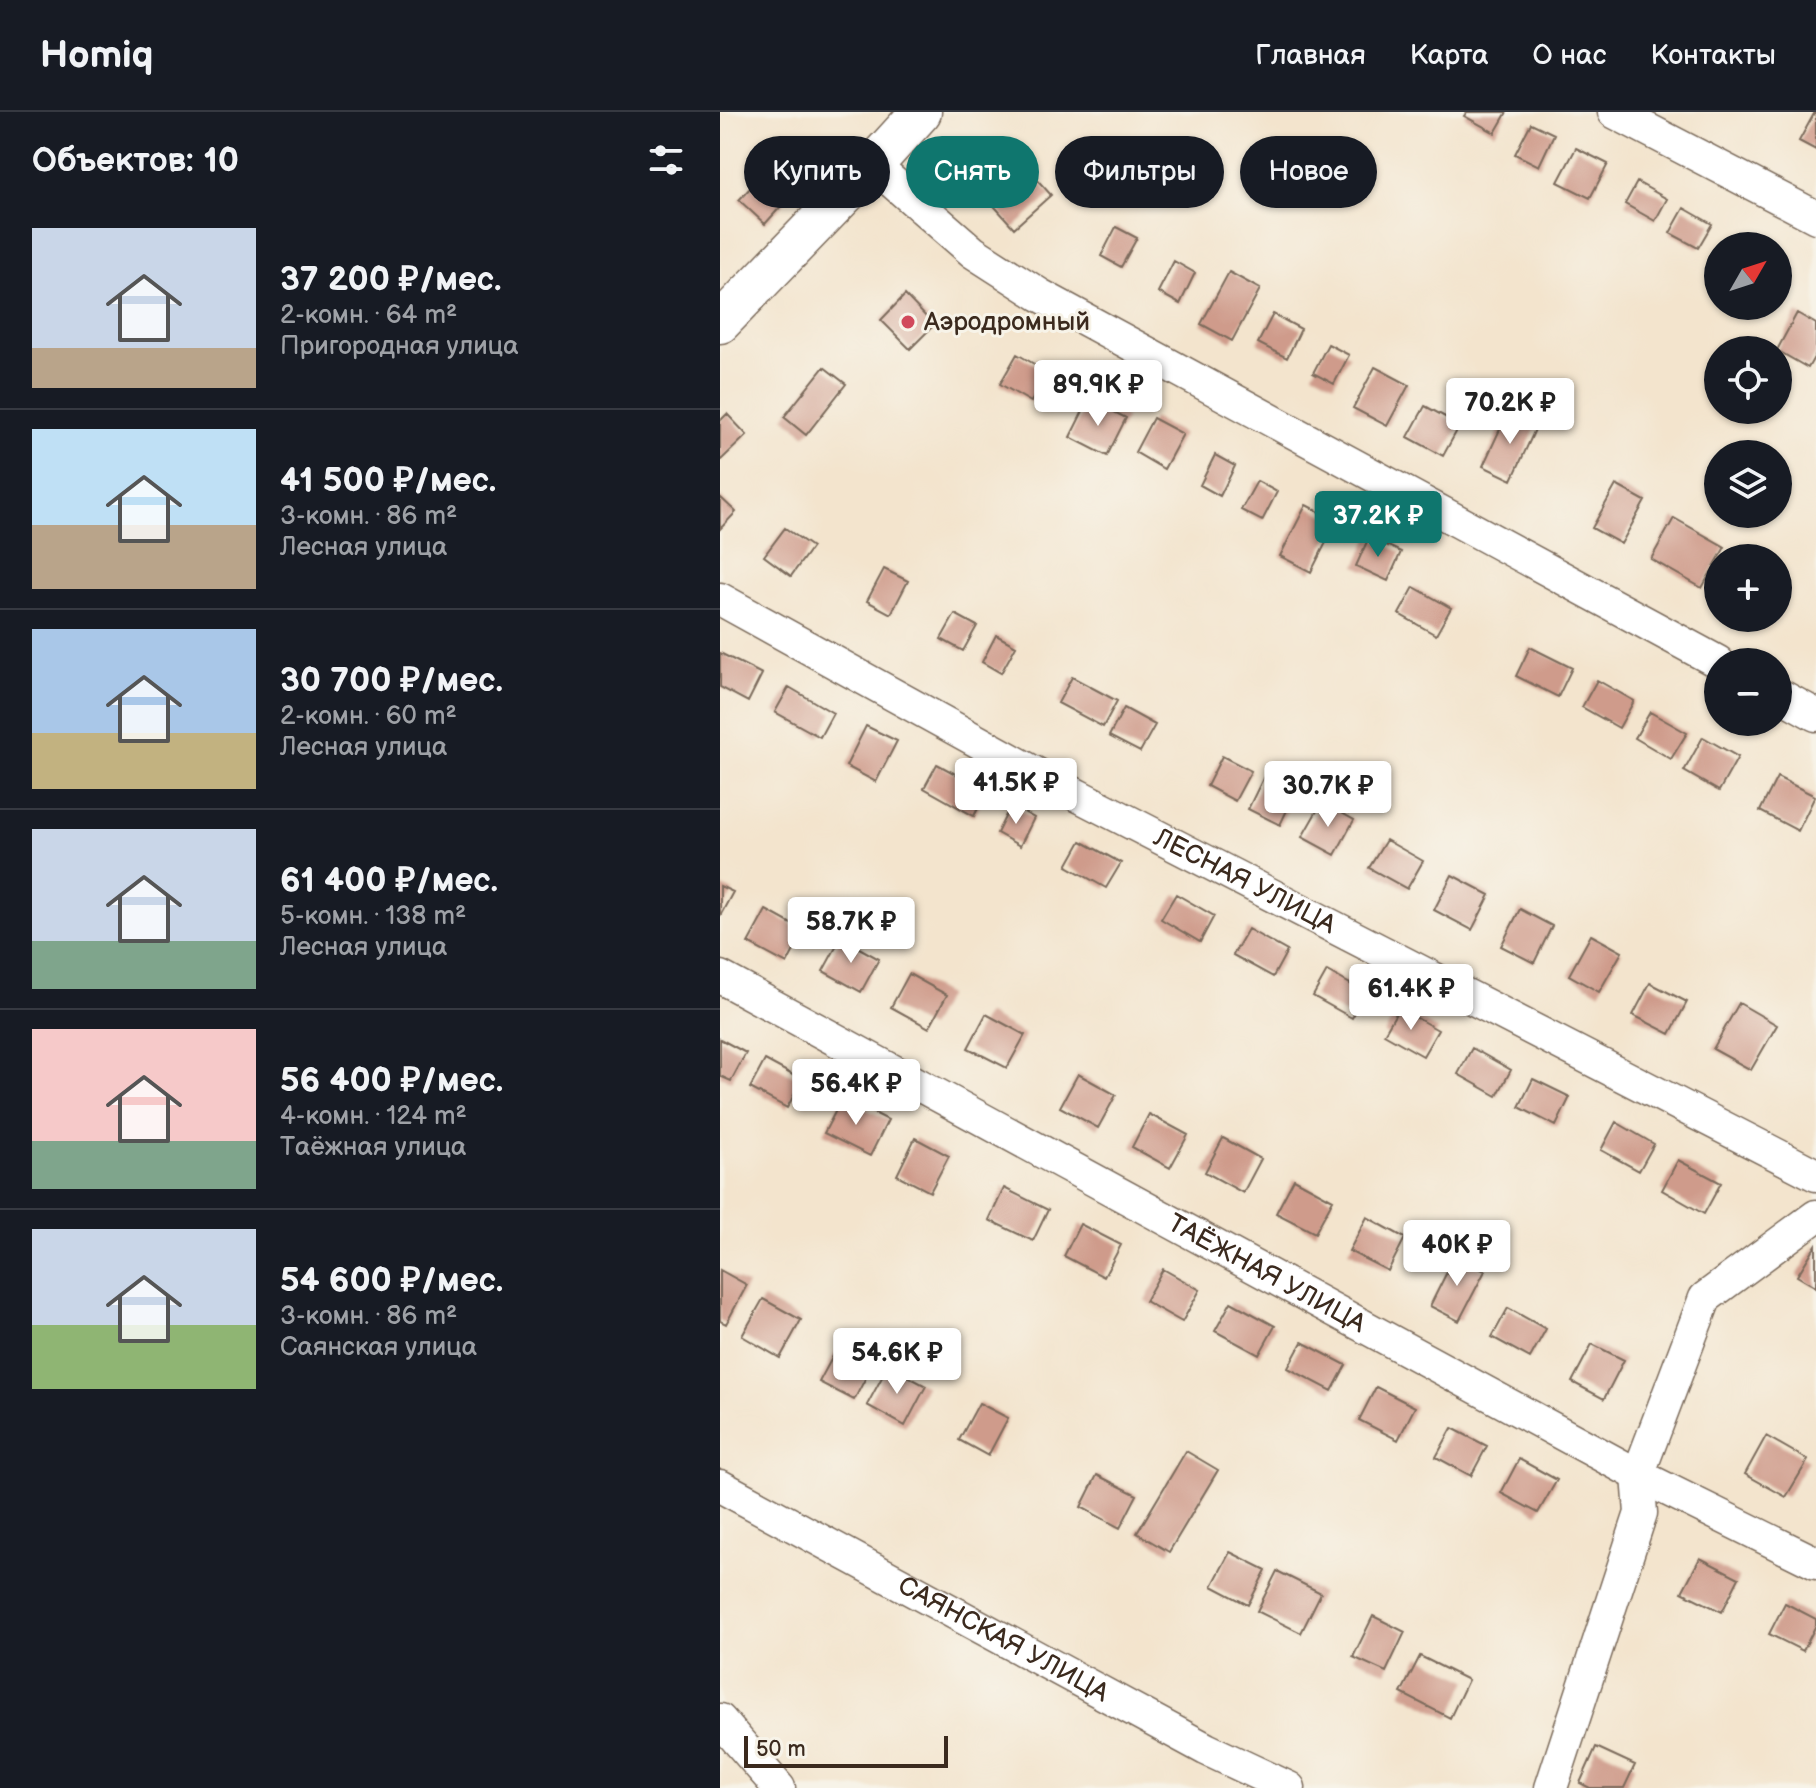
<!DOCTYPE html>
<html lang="ru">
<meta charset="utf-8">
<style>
:root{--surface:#171b24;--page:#20242c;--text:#f1f3f6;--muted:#9ea1a6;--line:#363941;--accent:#0f766e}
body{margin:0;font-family:"Balsamiq Sans",sans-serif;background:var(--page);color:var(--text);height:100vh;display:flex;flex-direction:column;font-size:30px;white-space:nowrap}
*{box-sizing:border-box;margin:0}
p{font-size:26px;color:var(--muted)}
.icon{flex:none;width:44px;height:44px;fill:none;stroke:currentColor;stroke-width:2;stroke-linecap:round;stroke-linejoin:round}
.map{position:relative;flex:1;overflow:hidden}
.details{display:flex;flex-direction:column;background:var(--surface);width:720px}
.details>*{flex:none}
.banner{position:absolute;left:24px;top:24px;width:760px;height:72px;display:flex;gap:16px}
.needle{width:52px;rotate:51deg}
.controls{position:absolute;left:984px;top:120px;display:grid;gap:16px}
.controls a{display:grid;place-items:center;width:88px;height:88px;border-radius:50%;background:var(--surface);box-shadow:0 2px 6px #0004;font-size:40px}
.scale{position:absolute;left:24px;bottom:20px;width:204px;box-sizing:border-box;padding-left:8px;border:4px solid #3b2a1e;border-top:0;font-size:22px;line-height:28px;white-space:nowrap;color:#3b2a1e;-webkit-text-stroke:6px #f7f3e8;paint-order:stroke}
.price{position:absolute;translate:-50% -68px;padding:0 18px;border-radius:8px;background:#fff;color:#222;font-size:26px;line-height:52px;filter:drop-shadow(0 2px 4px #0008)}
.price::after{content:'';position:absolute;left:50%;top:48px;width:24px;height:18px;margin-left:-12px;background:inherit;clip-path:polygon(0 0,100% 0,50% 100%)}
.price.active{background:var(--accent);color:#fff}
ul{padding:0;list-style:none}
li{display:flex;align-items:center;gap:24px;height:200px;padding:0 32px}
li+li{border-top:2px solid var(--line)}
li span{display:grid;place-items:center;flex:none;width:224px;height:160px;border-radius:0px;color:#555}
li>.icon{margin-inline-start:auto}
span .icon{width:96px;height:96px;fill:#fffc;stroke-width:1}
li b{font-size:34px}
h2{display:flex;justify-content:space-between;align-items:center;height:96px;padding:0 32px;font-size:34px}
.tag{padding:0 28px;border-radius:36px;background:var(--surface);box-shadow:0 2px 6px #0004;font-size:28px;line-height:72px}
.tag.active{background:var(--accent);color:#fff}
header{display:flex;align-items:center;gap:48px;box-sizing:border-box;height:112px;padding:0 40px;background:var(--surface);border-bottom:2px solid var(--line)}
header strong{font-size:38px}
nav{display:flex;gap:44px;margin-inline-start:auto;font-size:28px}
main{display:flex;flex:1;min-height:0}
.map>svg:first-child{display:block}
.building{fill:#cf9b8b}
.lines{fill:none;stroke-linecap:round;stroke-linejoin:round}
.minor-casing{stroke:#7b6b5b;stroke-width:35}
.major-casing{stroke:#7b6b5b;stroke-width:43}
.minor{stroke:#fff;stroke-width:32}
.major{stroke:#fff;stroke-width:40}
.poi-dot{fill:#d1495b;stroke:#f7f3e8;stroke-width:3}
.labels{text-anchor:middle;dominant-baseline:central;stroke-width:6;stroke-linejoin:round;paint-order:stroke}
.poi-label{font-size:26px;fill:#3b2a1e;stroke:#f7f3e8;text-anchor:start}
.street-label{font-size:26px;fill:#3b2a1e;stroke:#f7f3e8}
</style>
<header>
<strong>Homiq</strong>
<nav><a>Главная</a><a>Карта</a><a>О нас</a><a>Контакты</a></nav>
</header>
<main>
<section class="details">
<h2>Объектов: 10<svg class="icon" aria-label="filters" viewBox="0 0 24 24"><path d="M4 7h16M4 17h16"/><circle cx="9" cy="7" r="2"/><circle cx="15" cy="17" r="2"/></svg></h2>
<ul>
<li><span style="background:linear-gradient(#c9d6e8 75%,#b9a48a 0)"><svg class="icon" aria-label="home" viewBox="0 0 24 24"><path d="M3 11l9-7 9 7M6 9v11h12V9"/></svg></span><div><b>37 200 ₽/мес.</b><p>2-комн. · 64 m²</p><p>Пригородная улица</p></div></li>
<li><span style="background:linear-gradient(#bfe0f5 60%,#b9a48a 0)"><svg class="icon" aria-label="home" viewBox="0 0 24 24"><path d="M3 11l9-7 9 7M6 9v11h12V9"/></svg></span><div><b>41 500 ₽/мес.</b><p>3-комн. · 86 m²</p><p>Лесная улица</p></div></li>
<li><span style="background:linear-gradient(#a9c7e8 65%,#c2b280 0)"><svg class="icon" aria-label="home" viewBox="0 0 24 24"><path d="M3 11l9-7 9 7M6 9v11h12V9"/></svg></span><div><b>30 700 ₽/мес.</b><p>2-комн. · 60 m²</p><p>Лесная улица</p></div></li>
<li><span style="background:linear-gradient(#c9d6e8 70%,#7fa58c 0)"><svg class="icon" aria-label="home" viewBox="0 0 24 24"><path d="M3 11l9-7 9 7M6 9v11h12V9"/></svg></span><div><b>61 400 ₽/мес.</b><p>5-комн. · 138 m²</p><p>Лесная улица</p></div></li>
<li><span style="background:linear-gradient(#f6c9c9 70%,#7fa58c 0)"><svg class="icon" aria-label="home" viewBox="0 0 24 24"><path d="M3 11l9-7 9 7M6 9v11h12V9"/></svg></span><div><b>56 400 ₽/мес.</b><p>4-комн. · 124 m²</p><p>Таёжная улица</p></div></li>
<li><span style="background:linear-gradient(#c9d6e8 60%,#8fb573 0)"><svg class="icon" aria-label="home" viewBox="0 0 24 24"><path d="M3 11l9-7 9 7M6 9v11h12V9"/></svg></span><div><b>54 600 ₽/мес.</b><p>3-комн. · 86 m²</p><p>Саянская улица</p></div></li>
</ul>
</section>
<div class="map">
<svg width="1096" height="1676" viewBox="0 0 1096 1676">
<rect width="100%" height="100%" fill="#f7f3e8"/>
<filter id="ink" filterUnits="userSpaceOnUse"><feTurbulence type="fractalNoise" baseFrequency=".0125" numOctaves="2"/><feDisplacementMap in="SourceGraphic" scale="16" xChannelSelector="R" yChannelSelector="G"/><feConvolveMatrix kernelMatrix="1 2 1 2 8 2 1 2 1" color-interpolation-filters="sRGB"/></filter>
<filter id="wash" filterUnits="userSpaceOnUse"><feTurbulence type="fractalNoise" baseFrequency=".006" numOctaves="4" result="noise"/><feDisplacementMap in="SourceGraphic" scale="32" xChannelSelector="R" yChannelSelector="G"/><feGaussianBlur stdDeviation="1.8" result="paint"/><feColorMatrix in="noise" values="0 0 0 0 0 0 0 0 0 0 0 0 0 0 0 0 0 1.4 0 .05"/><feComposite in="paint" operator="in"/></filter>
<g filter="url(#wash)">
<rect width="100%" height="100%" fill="#f3e4cd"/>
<g id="blocks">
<!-- building -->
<path class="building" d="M747 0H787L775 21 744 4Z
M1095 0H1096V38L1079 29Z
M811 11 834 22 819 54 795 42Z
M856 36 888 52 870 86 838 70Z
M303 52 331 83 294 116 267 86Z
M46 59 72 82 45 112 19 88Z
M917 70 947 87 935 109 905 92Z
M964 96 992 112 978 136 950 121Z
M396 115 417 126 401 155 381 144Z
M454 149 475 161 460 192 438 180Z
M509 160 540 177 512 229 481 212Z
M185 183 214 213 190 237 161 208Z
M1077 201 1096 212V242L1088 256 1057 238Z
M553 202 581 217 567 246 538 231Z
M608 232 629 243 614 272 593 261Z
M297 242 328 260 311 290 280 272Z
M104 255 126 272 86 323 64 305Z
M655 255 689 273 667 314 633 296Z
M369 287 406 306 387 344 350 325Z
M705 294 740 313 723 344 688 325Z
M788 300 817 313 792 368 763 354Z
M7 302 27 323 0 349V309Z
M433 306 463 322 444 357 415 340Z
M495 343 515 354 500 384 480 373Z
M537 369 557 380 542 409 521 398Z
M896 373 925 389 901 432 872 416Z
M0 385 16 400 0 417Z
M586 393 617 409 591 460 560 444Z
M954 406 1005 435 982 476 931 447Z
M65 416 92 435 71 464 44 444Z
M649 425 681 440 668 469 636 454Z
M164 457 188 469 171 502 147 489Z
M694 475 731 496 716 523 679 502Z
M235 502 257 514 243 539 221 527Z
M276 523 296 534 281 561 262 550Z
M810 535 852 556 838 585 796 564Z
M0 541 42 562 28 590 0 575Z
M352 565 397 589 383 615 338 591Z
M877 568 914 589 899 616 862 595Z
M69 575 113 601 100 625 55 600Z
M404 596 435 613 420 640 389 624Z
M930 600 967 621 951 647 915 626Z
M146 614 177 629 156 670 126 654Z
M983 625 1018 645 999 679 964 659Z
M502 644 531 659 515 689 487 674Z
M217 652 267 679 254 704 204 676Z
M549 654 581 669 560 713 528 697Z
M1057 665 1095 684 1078 719 1040 699Z
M602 690 634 708 615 743 582 725Z
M291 693 314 706 300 734 277 721Z
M666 728 703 749 687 777 649 756Z
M361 729 401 751 386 776 347 754Z
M732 763 770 783 752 818 714 798Z
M0 774 13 780 0 804Z
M456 782 494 804 480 830 441 807Z
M800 797 832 814 814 851 781 834Z
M46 798 84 819 67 852 28 831Z
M528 817 567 839 553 865 513 843Z
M871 823 902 840 879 880 849 863Z
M121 826 159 847 141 880 103 859Z
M607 859 646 881 632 906 593 884Z
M189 862 227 883 209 916 171 895Z
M930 871 967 890 950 922 913 903Z
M1019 891 1057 913 1031 958 993 937Z
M679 896 718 918 703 944 664 922Z
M266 902 305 923 287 956 248 936Z
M0 927 26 941 11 969 0 964Z
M752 936 791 958 777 984 738 962Z
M45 948 82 968 67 996 30 976Z
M358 962 396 983 378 1016 340 995Z
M813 967 850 985 836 1014 799 995Z
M123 985 168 1008 150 1044 104 1021Z
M429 1002 468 1023 450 1056 412 1035Z
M896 1010 934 1032 919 1059 881 1038Z
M195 1026 229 1044 210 1080 177 1063Z
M503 1026 541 1047 523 1081 485 1060Z
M958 1048 1001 1071 984 1102 942 1078Z
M574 1067 613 1088 595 1121 556 1101Z
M284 1076 328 1098 313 1129 269 1108Z
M647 1105 685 1126 668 1159 629 1139Z
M360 1112 401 1133 384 1165 344 1144Z
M1096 1133V1175L1077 1164Z
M735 1144 765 1159 739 1209 710 1194Z
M443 1157 480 1178 462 1210 425 1189Z
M0 1158 27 1173 6 1212 0 1209Z
M43 1187 81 1208 60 1246 22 1224Z
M511 1190 555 1214 539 1243 495 1219Z
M788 1196 826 1217 810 1246 772 1225Z
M582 1230 626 1253 612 1279 568 1256Z
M120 1231 154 1250 134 1288 99 1270Z
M872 1232 904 1248 884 1287 852 1270Z
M168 1254 206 1274 185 1314 147 1293Z
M656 1275 695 1295 678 1328 639 1308Z
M259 1291 288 1306 268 1344 239 1328Z
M732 1316 767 1334 751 1364 716 1345Z
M1046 1324 1088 1348 1066 1385 1025 1362Z
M466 1339 498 1358 449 1440 417 1421Z
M799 1347 837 1368 818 1401 781 1381Z
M377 1363 417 1383 400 1416 361 1395Z
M510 1440 546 1458 528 1493 492 1474Z
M980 1446 1019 1466 1002 1500 962 1480Z
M557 1459 601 1481 581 1521 537 1499Z
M1065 1491 1096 1507V1513L1083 1539 1049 1522Z
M653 1504 685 1520 666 1560 633 1545Z
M700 1544 748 1568 730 1606 681 1581Z
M876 1635 915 1653 904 1676H870L860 1671Z"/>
</g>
</g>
<g filter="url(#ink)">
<use href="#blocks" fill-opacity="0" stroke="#7b6b5b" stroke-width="2"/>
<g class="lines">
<defs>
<g id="minor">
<path d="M894 0 1096 105"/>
<path d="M153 53 253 140 320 183 998 550"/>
<path id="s1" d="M0 487 326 667 1096 1063"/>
<path d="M1058 582 1096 603"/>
<path id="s2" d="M0 865 918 1363 1096 1451"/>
<path id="s3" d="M0 1374 486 1637 569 1676"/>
<path d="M0 1608 59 1676"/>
<path d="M831 1676 921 1401 918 1363 985 1186 1096 1104"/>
</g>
<path id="major" d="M0 211 153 53 201 0"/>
</defs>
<!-- minor casing -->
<use href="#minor" class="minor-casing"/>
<!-- major casing -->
<use href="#major" class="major-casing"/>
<!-- minor -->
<use href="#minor" class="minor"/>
<!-- major -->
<use href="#major" class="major"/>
</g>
</g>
<!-- markers -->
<circle class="poi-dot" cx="188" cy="210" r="8"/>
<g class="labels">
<!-- poi labels -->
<g class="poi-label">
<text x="204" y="210">Аэродромный</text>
</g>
<!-- street labels -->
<g class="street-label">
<text stroke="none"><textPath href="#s1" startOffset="596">ЛЕСНАЯ УЛИЦА</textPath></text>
<text stroke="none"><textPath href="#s2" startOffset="622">ТАЁЖНАЯ УЛИЦА</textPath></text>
<text stroke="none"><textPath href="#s3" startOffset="322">САЯНСКАЯ УЛИЦА</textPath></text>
</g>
</g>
</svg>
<div class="controls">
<a><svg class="needle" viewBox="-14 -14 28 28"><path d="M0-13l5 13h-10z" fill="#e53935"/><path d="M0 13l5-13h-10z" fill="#9ea1a6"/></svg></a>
<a><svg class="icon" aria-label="locate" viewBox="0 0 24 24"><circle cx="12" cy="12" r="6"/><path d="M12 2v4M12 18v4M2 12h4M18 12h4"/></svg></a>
<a><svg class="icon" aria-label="layers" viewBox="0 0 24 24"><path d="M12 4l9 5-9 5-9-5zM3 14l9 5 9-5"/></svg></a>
<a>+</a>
<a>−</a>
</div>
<div class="scale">50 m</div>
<b class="price" style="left:378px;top:316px">89.9K ₽</b>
<b class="price" style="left:790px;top:334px">70.2K ₽</b>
<b class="price active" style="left:658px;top:447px">37.2K ₽</b>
<b class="price" style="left:296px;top:714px">41.5K ₽</b>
<b class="price" style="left:608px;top:717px">30.7K ₽</b>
<b class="price" style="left:131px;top:853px">58.7K ₽</b>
<b class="price" style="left:691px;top:920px">61.4K ₽</b>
<b class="price" style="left:136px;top:1015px">56.4K ₽</b>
<b class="price" style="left:737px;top:1176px">40K ₽</b>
<b class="price" style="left:177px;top:1284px">54.6K ₽</b>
<div class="banner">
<a class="tag">Купить</a>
<a class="tag active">Снять</a>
<a class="tag">Фильтры</a>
<a class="tag">Новое</a>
</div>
</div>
</main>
